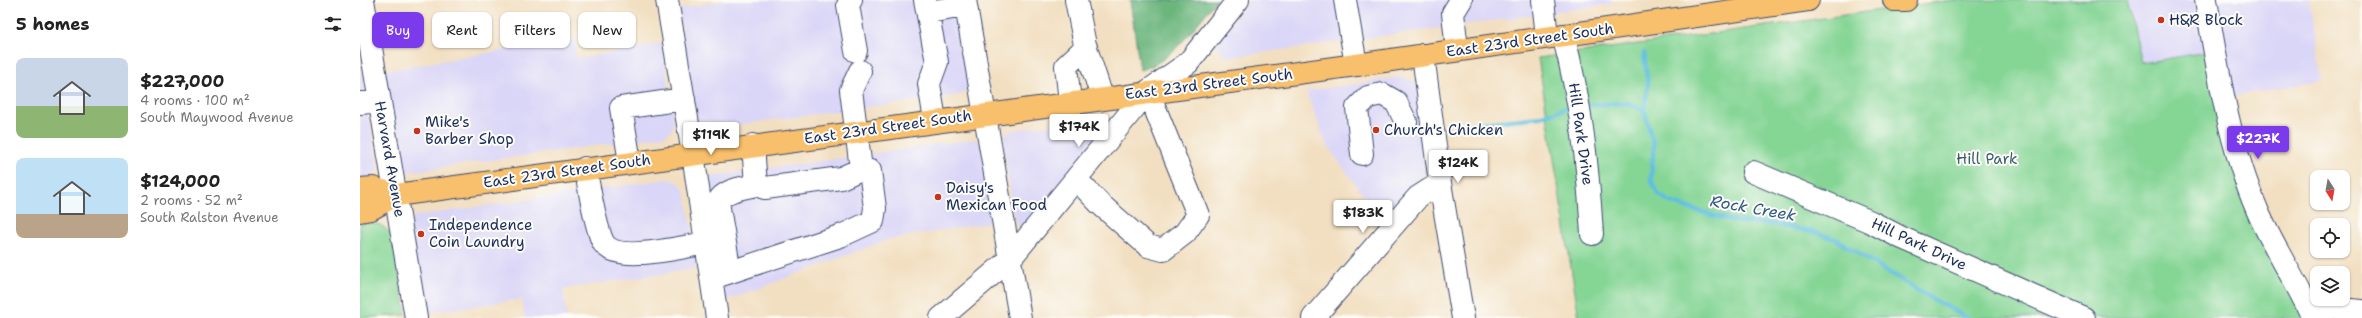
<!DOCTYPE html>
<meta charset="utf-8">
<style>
:root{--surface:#fff;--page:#f6f6f6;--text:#222;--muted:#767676;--accent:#7c3aed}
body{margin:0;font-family:"Shantell Sans",sans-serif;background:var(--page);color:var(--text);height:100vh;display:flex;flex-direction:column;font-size:15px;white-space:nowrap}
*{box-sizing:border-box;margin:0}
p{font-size:13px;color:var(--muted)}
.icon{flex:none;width:22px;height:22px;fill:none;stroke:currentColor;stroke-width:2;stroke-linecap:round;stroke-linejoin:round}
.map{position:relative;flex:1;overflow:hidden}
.drawer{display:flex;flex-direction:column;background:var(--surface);width:360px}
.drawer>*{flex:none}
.banner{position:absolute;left:12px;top:12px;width:380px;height:36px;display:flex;gap:8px}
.needle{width:26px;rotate:169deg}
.buttons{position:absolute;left:1950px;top:170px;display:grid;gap:8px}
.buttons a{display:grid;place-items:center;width:40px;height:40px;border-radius:8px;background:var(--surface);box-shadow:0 1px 3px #0004;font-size:20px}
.price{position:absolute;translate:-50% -34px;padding:0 9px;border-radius:4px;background:#fff;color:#222;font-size:13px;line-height:26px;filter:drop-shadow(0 1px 2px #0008)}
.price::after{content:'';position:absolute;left:50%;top:24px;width:12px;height:9px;margin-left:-6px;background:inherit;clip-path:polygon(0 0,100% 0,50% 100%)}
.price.current{background:var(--accent);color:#fff}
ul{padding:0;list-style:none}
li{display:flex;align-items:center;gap:12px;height:100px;padding:0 16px}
li span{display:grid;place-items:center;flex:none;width:112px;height:80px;border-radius:8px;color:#555}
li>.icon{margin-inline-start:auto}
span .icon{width:48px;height:48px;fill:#fffc;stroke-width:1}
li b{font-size:17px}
h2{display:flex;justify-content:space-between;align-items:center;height:48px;padding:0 16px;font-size:17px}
.chip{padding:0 14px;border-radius:8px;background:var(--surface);box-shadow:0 1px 3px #0004;font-size:14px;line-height:36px}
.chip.current{background:var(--accent);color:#fff}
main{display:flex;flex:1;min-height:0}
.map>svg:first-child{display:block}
.built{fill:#dad6f7}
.green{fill:#85d595;stroke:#50827a}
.forest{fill:#6cb67e;stroke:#44726e}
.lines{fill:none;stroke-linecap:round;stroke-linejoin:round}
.stream{stroke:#61bfdf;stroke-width:4.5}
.minor-casing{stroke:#3b496d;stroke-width:24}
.major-casing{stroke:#3b496d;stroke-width:24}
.minor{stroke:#fff;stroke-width:22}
.major{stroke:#f8bf6c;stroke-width:22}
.poi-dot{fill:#c8321e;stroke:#fdfcf7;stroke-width:1.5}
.labels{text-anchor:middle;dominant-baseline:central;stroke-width:4;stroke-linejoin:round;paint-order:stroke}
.poi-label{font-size:15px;fill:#1b2f5e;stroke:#fdfcf7;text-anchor:start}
.street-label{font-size:15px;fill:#1b2f5e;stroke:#fdfcf7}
.park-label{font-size:15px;fill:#3b616e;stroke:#fdfcf7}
.water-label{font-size:16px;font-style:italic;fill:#305a85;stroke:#fdfcf7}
</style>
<main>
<section class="drawer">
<h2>5 homes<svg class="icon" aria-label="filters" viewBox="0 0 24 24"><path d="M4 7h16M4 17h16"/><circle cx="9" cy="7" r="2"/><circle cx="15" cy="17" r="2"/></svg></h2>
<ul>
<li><span style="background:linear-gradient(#c9d6e8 60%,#8fb573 0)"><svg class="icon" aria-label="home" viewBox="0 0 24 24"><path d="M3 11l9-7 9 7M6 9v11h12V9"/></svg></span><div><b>$227,000</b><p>4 rooms · 100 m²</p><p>South Maywood Avenue</p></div></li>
<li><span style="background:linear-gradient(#bfe0f5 70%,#b9a48a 0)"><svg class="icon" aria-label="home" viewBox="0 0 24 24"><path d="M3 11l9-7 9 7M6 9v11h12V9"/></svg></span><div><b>$124,000</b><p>2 rooms · 52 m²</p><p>South Ralston Avenue</p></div></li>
</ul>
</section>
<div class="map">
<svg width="2002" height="318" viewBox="0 0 2002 318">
<rect width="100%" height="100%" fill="#fdfcf7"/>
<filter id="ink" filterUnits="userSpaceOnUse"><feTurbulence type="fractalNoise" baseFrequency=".025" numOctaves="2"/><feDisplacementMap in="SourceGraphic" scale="8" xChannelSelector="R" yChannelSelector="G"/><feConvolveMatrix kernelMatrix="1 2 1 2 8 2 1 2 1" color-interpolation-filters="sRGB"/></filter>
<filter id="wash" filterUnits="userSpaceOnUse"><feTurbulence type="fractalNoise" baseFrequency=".012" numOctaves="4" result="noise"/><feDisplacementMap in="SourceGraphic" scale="16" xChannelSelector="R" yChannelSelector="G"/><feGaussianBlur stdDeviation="0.9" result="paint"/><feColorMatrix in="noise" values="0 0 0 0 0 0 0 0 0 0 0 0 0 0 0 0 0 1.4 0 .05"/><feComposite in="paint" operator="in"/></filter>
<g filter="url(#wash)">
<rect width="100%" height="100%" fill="#f2dfc1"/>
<!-- built -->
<path class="built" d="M368 0H598L613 81 608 89 600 95 345 129 338 125 318 9Z
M889 0H1252L1253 4 870 57 865 56 858 47V41Z
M1767 0H1834L1847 52 1781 63Z
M1852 0H1949L1962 81 1870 96Z
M214 38 217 59 302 43 314 121 311 131 304 136 47 172 40 168 18 72Z
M0 61 18 168 16 174 0 180Z
M1042 77 1053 81 1059 90 1070 166 1063 176 1022 221 966 144 946 91Z
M726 120 737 123 740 132 667 224 659 226 654 219 643 140 646 133 654 130Z
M615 139 622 144 634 222 530 239 362 302 344 185 348 177Z
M308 179 319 183 325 191 339 268 203 289 207 318H165L162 299 63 313 49 221 55 216Z"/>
<!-- green -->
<path class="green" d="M1592 0H1767L1781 63 1847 52 1944 318H1219L1178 58Z
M9 223C22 224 26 227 33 238L46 315 0 318V224Z"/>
<!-- forest -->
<path class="forest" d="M770 0H857C836 24 812 63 780 70Z"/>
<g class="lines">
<!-- stream -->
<path class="stream" d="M1284 53 1288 85 1284 110 1294 146 1291 179 1298 194 1310 202 1358 217 1380 222 1406 223 1455 232 1475 239 1571 298 1608 318
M1224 105 1266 103 1284 110
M1105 125 1179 117 1213 106"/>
</g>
</g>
<g filter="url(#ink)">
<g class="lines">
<defs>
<path id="minor" d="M3 0 56 318
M307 0 333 154 357 318
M491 0 488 5 496 51
M565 0 577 62 569 84 575 120
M605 0 660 318
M716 0 725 45 742 97
M985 0 996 65
M1183 0 1187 37
M1846 0C1858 72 1869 145 1898 212 1914 249 1937 282 1953 318
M568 12 606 6
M1203 35C1221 100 1228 167 1232 234
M1097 50 1093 13 1101 0
M1063 55 1080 183 1103 318
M710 102 706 66 726 47
M0 103 20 101
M1002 154 997 108 1008 97 1022 94 1036 102 1046 122
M270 162 261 108 324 99
M225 168C230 190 234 221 242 240 252 266 325 246 346 243
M1393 172 1511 222 1540 237 1724 318
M716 179 739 203 788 246 803 250 825 233 838 215 788 91
M396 185 405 188 481 178 501 169
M370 272 358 202C364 189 384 188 396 185L393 145
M352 278 483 235 513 221 515 208 510 171 501 169 491 90 500 71
M1948 306 2002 311
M581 318 650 259 788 91 828 63 878 0
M953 318 1058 197 1080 183"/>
<path id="major" d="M1534 0H1546
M0 189 13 188 36 195
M0 211 11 209 36 195 996 65 1448 0"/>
</defs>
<!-- minor casing -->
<use href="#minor" class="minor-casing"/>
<!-- major casing -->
<use href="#major" class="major-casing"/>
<!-- minor -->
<use href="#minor" class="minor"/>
<!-- major -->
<use href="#major" class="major"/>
</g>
</g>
<!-- markers -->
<g class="poi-dot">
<circle cx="1801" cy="20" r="4"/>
<circle cx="1016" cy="130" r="4"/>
<circle cx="57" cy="131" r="4"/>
<circle cx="578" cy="197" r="4"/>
<circle cx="61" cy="234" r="4"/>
</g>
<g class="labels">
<!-- poi labels -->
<g class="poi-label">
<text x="1809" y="20">H&amp;R Block</text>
<text x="65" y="122">Mike's<tspan x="65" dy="17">Barber Shop</tspan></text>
<text x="1024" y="130">Church's Chicken</text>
<text x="586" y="188">Daisy's<tspan x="586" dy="17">Mexican Food</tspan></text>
<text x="69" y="225">Independence<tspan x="69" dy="17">Coin Laundry</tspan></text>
</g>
<!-- street labels -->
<g class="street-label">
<text transform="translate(1170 40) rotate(-8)">East 23rd Street South</text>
<text transform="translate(849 84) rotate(-7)">East 23rd Street South</text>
<text transform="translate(528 127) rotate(-8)">East 23rd Street South</text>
<text transform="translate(1221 134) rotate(82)">Hill Park Drive</text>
<text transform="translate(30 159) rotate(80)">Harvard Avenue</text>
<text transform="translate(207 171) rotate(-8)">East 23rd Street South</text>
<text transform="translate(1559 244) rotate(25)">Hill Park Drive</text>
</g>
<!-- park labels -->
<g class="park-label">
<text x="1627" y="159">Hill Park</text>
</g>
<!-- water labels -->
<g class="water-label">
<text transform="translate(1393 208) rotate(10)">Rock Creek</text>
</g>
</g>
</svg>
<div class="buttons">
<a><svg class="needle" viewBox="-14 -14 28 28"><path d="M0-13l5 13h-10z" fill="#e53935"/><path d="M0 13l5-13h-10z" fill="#767676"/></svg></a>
<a><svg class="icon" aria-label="locate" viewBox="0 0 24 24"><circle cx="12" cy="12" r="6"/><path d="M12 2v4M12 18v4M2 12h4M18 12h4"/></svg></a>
<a><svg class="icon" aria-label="layers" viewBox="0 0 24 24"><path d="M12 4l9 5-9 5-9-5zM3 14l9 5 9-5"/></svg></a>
</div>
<b class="price" style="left:719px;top:148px">$174K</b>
<b class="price" style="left:351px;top:156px">$119K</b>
<b class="price current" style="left:1898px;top:160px">$227K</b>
<b class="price" style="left:1098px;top:184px">$124K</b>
<b class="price" style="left:1003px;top:234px">$183K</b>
<div class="banner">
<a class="chip current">Buy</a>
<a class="chip">Rent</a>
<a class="chip">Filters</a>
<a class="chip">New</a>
</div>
</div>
</main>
